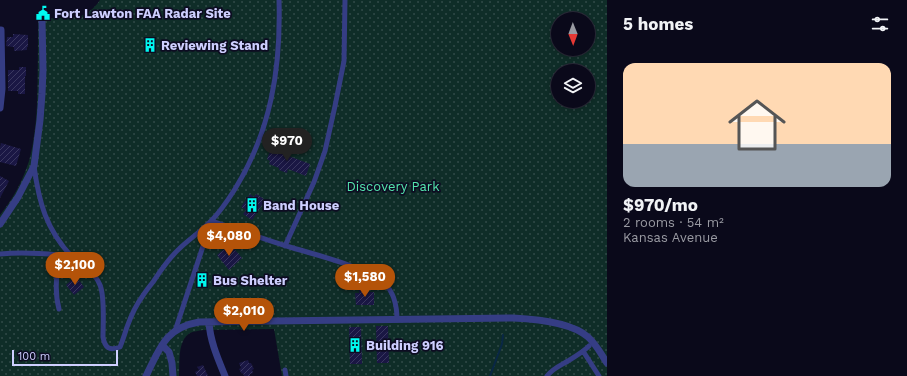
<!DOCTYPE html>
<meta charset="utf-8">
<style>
:root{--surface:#0a091a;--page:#131223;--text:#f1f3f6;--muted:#999aa2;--line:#2a2a39;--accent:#b45309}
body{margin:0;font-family:"Work Sans",sans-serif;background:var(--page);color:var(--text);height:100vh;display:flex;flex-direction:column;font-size:15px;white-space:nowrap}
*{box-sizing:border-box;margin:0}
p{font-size:13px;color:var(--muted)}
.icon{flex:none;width:22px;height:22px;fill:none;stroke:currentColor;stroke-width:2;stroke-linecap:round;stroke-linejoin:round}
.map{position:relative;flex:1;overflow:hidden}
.drawer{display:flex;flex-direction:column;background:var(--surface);width:300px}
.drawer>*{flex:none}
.needle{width:26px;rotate:179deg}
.tools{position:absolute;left:551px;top:12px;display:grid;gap:8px}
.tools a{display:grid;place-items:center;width:44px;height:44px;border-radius:50%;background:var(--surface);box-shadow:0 2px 6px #0003,0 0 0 1px var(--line);font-size:20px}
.scale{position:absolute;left:12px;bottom:10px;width:106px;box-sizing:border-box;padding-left:4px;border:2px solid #cecfff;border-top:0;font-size:11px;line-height:14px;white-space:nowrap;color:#cecfff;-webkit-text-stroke:3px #0d0c22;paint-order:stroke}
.price{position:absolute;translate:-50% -34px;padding:0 9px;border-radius:14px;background:var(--accent);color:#fff;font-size:13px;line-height:26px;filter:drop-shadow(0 1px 2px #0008)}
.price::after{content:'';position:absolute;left:50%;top:24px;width:12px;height:9px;margin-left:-6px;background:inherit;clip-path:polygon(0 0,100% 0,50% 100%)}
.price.active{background:#222;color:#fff}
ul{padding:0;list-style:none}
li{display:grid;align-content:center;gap:8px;height:212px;padding:0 16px}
li span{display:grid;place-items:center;height:124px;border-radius:12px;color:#555}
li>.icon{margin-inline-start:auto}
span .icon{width:72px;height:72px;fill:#fffc;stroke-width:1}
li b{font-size:17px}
h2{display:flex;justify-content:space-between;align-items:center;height:48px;padding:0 16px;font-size:17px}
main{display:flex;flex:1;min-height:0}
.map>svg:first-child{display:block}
.park{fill:url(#park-dots);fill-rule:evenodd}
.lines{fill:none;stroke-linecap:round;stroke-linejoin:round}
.stream{stroke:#092745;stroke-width:2}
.building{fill:url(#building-hatch)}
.pedestrian{stroke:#353d84;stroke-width:5}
.minor{stroke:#353d84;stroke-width:7}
.labels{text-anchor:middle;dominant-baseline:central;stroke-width:3.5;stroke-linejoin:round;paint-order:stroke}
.poi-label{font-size:13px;font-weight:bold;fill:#cecfff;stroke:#0d0c22;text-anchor:start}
.park-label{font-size:13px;fill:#54e5ad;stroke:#0d0c22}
</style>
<main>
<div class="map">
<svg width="607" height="376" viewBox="0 0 607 376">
<defs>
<pattern id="park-dots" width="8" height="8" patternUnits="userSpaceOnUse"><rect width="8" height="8" fill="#0f2d28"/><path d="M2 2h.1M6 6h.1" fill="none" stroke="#314a48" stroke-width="1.8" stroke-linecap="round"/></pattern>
<pattern id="building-hatch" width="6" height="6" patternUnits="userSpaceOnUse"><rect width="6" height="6" fill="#1a1744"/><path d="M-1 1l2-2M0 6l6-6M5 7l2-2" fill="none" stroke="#3a3860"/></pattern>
</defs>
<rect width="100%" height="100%" fill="#0d0c22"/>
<!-- park -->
<path class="park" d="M100 0H607V376H282L274 329 203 330C199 331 194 331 190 333 177 341 180 363 179 376H0V215C13 199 23 180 29 161 34 143 36 123 37 104 38 75 38 47 38 18 46 19 77 18 83 15 90 12 96 6 100 0ZM558 19H588V49H558ZM558 71H588V101H558Z"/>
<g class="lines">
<!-- stream -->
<path class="stream" d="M490 376 502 344 503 335"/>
</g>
<!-- building -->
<path class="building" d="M13 34 28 35V47H27V50L14 51V47H13L6 46 7 37H13Z
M153 37 154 47 146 48 145 38Z
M19 67H26V76H25V94H18V91H8V70H19Z
M1 143 21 149 16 166 0 162V147Z
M275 147 287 152 286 155 310 164 306 176 288 169 287 173 279 170V168L269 164 270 161 267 159 271 149 274 150Z
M0 176 9 181 0 198Z
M250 194 254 197 256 194 264 199 262 201 264 202 252 220 243 214 246 210 241 207Z
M230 244 242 258 229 270 217 255Z
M76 276 84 287 74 295 66 285Z
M359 290H369V292H374V305H356L355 293H359Z
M376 326H388L389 363H377Z
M349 327H361L362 364H350Z
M248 360 249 363H251L254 369 252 370 253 373 250 374V376H244L243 373 242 374 239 369 241 368 239 363Z
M203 365 208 376H197L195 372 199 370 197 367Z"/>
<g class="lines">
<!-- pedestrian -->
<path class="pedestrian" d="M34 166C39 203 46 229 72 257
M212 221C239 230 266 240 293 248 320 256 362 266 384 283 394 292 397 307 397 320
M285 246 314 182 325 151 335 106 344 61 345 0
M0 254C21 252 38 253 58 255 63 256 69 255 73 257 83 262 96 275 100 285 105 297 103 323 103 337 105 348 109 351 120 347 123 340 125 333 127 327 131 316 136 305 142 297 145 292 149 287 153 282 161 270 168 259 179 249 189 239 202 231 211 221 220 212 228 200 235 189 271 131 281 68 279 0
M59 255C57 274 54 291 59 309
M175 331 211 222
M583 351 599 376
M285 370 286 376
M547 376C552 369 561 365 568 361 576 356 583 352 589 346"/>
<!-- minor -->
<path class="minor" d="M0 108 2 89 1 30
M0 224 18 197 34 166 40 120 42 94 43 70 42 19
M209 322C210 341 218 359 225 376
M162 345 169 352 172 363 173 376
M146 376C160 348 165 328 199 322L513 318C535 319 571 322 588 337 596 344 601 354 607 363"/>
</g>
<!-- icons -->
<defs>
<symbol id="civic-bare" viewBox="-9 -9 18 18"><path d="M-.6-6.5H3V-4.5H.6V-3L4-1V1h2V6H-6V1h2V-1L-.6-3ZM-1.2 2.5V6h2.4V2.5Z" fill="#00f9f0" stroke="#0d0c22" stroke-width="2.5" paint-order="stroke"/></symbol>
<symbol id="building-bare" viewBox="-9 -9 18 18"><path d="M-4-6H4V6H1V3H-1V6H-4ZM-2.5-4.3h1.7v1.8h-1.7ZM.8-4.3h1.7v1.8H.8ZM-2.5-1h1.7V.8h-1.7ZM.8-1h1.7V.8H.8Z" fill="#00f9f0" stroke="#0d0c22" stroke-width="2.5" paint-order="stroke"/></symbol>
</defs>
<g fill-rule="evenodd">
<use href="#civic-bare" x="33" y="3" width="20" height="20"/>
<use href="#building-bare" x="140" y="35" width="20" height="20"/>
<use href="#building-bare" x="242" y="195" width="20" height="20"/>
<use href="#building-bare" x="192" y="270" width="20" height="20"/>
<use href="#building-bare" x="345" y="335" width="20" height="20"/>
</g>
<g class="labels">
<!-- poi labels -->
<g class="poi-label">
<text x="54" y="13">Fort Lawton FAA Radar Site</text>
<text x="161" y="45">Reviewing Stand</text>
<text x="263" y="205">Band House</text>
<text x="213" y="280">Bus Shelter</text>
<text x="366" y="345">Building 916</text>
</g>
<!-- park labels -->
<g class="park-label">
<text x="393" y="186">Discovery Park</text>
</g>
</g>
</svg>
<div class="tools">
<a><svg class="needle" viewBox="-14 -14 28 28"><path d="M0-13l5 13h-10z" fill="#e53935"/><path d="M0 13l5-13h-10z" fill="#999aa2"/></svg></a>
<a><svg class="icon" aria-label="layers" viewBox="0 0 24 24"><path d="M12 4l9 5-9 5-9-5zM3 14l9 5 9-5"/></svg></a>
</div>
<div class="scale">100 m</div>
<b class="price active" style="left:287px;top:162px">$970</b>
<b class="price" style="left:229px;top:257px">$4,080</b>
<b class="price" style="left:75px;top:286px">$2,100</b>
<b class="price" style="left:365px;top:298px">$1,580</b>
<b class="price" style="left:244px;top:332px">$2,010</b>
</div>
<section class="drawer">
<h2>5 homes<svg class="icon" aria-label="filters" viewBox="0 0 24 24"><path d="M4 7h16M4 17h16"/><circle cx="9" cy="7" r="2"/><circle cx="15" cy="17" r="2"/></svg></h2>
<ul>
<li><span style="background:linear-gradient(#ffd9b3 65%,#9aa5b1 0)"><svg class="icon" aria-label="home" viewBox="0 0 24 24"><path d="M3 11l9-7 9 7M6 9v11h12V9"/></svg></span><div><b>$970/mo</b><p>2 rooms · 54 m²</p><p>Kansas Avenue</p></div></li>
</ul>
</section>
</main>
